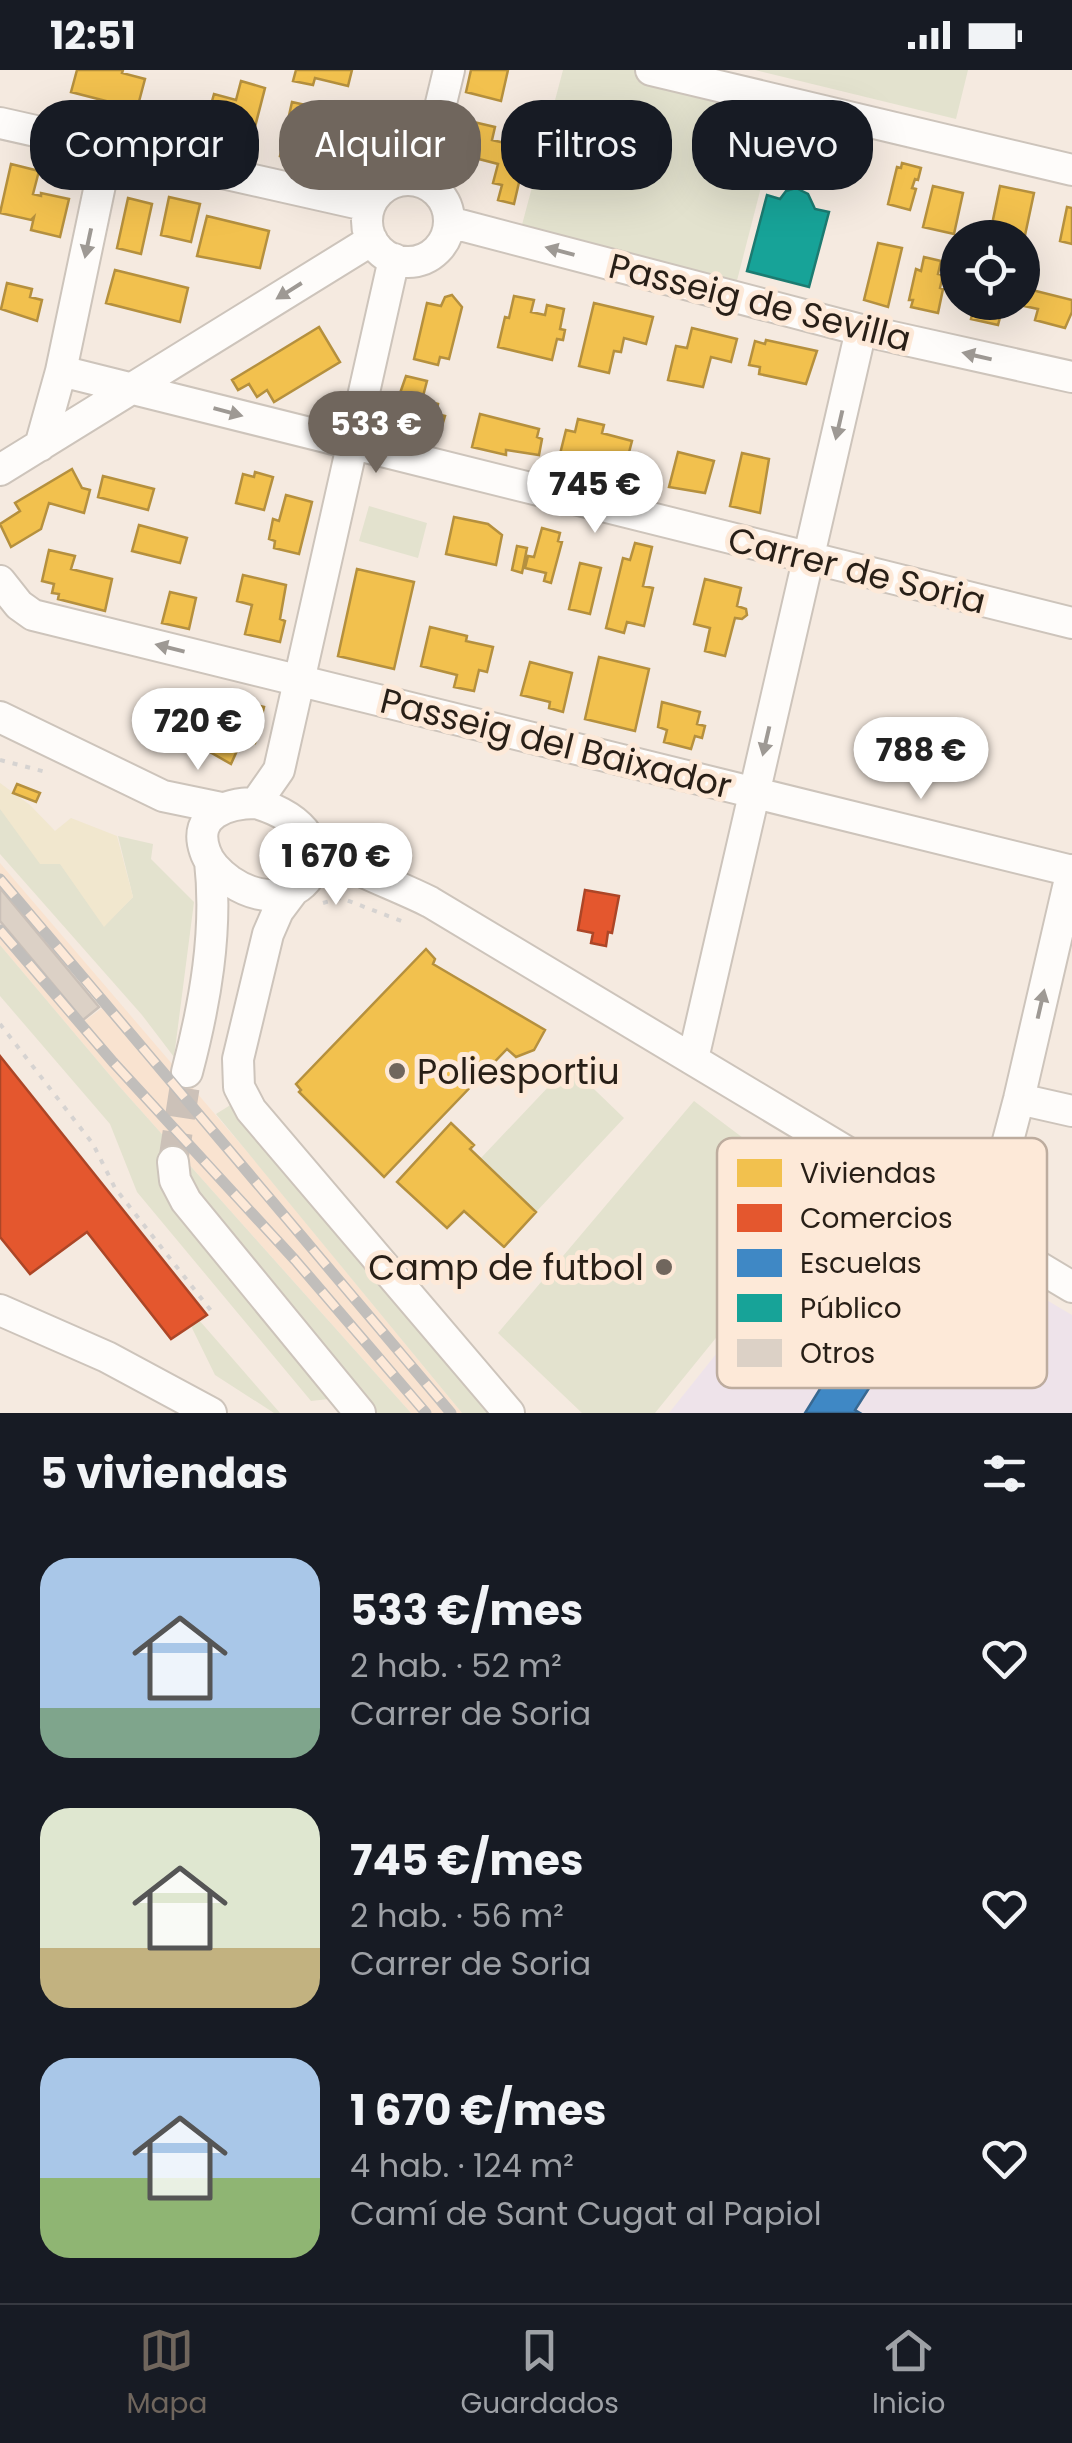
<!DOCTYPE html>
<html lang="es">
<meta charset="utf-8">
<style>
:root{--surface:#171b24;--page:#20242c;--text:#f1f3f6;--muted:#9ea1a6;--line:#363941;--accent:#70665d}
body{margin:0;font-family:Poppins,sans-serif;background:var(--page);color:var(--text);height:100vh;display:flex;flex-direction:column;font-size:38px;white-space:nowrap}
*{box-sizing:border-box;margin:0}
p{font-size:32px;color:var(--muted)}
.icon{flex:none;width:55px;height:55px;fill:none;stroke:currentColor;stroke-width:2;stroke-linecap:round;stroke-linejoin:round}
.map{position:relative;height:1343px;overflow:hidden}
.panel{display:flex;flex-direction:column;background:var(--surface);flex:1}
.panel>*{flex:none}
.guide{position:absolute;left:30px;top:30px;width:1012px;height:90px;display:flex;gap:20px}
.controls{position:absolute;left:940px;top:150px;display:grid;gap:20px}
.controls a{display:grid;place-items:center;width:100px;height:100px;border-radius:50%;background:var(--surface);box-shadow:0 10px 40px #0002;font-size:50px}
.price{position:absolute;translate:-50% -85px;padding:0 22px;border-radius:35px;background:#fff;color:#222;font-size:32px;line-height:65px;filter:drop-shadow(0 2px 5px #0008)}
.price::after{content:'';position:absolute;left:50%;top:60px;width:30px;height:22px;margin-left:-15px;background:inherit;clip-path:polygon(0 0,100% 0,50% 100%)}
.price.selected{background:var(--accent);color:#fff}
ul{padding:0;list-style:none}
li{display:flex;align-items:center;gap:30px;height:250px;padding:0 40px}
li span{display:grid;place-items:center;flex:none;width:280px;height:200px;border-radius:30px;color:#555}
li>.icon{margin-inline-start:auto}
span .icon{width:120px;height:120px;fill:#fffc;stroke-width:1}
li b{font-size:42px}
h2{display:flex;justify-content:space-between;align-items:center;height:120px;padding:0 40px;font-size:42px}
.chip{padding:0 35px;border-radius:40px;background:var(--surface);box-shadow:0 10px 40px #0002;font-size:35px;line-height:90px}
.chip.selected{background:var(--accent);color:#fff}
.status{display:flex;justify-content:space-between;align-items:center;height:70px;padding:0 50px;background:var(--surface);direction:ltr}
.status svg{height:28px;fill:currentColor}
.menu{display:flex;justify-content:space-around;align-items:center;height:140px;border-top:2px solid var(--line);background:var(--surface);font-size:28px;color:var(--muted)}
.menu a{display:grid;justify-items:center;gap:5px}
.menu .selected{color:var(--accent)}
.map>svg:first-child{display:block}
.built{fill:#f9e3d0}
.education{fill:#eee3ea}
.green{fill:#e3e2ce}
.sand{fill:#f1e7ce}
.homes{fill:#f2c14e;stroke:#b5903e;stroke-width:2.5}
.shops{fill:#e4572e;stroke:#ac4627;stroke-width:2.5}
.schools{fill:#3f88c5;stroke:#386891;stroke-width:2.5}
.public{fill:#17a398;stroke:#1c7b71;stroke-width:2.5}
.building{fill:#dcd1c6;stroke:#cac0b8;stroke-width:2.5}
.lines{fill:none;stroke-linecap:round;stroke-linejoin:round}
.minor-tunnel{stroke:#ccc1b8;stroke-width:30;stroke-dasharray:30 15;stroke-linecap:butt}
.minor-casing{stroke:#cdc4bb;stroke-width:34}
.path{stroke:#d6d3d1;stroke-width:4;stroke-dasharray:5 8;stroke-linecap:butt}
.minor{stroke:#fefcfa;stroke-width:30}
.rail-casing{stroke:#c1bebb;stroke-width:11}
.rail{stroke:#fde9d8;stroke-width:8;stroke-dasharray:22;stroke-linecap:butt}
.oneway{fill:#9e9994}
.poi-dot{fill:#70665d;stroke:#fde9d8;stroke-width:4}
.labels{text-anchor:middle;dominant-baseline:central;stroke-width:10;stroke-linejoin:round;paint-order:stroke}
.street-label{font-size:35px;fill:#281f17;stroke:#fde9d8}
.poi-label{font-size:35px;fill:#281f17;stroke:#fde9d8;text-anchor:start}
.key{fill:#fde9d8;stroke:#bdac9e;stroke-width:2.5}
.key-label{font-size:28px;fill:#281f17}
</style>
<div class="status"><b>12:51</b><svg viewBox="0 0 49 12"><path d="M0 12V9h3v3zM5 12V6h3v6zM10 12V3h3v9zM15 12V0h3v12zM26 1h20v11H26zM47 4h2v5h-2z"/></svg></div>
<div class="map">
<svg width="1072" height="1343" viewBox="0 0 1072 1343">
<rect width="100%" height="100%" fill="#f5eae0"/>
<!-- built -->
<path class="built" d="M0 793 250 1085 462 1343H411L119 1016 0 875V854L83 952 102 938 0 814Z"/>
<!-- education -->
<path class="education" d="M851 1115 1072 1245V1343H669Z"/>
<!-- green -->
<path class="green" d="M563 0H638L783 32 733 226 518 170Z
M755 0H968L956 49Z
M369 436 427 453 418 488 359 471Z
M0 737 60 793 104 856 133 827 118 766 153 774 151 789 194 832 174 987 142 945 0 784Z
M0 875 119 1016 411 1343H372L355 1326 311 1331 137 1122 110 1054 0 926Z
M569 995 624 1048 536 1142 480 1089Z
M694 1031 827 1131 655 1343H582L498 1263Z
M232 1034 492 1343H462L216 1044Z
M199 1250 280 1343H274L215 1305 191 1256Z"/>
<!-- sand -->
<path class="sand" d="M0 713 30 735 55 761 71 748 117 766 133 827 104 857 60 794H40L0 739Z"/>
<!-- homes -->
<path class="homes" d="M77 0H123L122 3 145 9 137 39 71 22Z
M296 0H352L348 16 315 8 313 15 293 11Z
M471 0H508L501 31 466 22Z
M241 11 265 18 249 80 202 67 214 24 236 30Z
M292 32 355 46 347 83 309 74 304 92 280 86Z
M452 47 495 57 492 70 527 78 514 134 498 130 502 115 493 113 498 94 444 80Z
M812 64 868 77 863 98 807 85Z
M902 93 921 98 918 110 915 109 912 118 916 119 910 140 888 134 897 97 901 98Z
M11 94 39 101 33 124 41 126V123L69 129 60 167 31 160 34 147 31 150 0 143Z
M933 116 963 123 954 164 923 157Z
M1000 116 1034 123 1024 170 1022 168 990 164Z
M169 127 200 134 191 172 161 165Z
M128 128 152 134 141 184 117 178Z
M1067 137 1072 138V174L1060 171Z
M207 146 269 161 260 198 197 186Z
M878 173 902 178 888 237 864 230Z
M924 187 941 191 938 204 943 205 940 218 943 219 938 243 911 237 913 230H909L916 199 921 201Z
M115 200 188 218 180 252 106 233Z
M7 213 32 219 30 227 42 230 37 251 1 239Z
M1028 219 1072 230V242L1065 258 1035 250 1038 239 1024 236Z
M452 225 462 237 449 289 440 287 438 295 414 289 427 233 441 236 445 227Z
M514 226 534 230 531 242 545 245 547 235 564 239 560 259 565 260 563 270 557 269 552 290 498 277 505 247 509 248Z
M963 232H1004L998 255 971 249 973 240 962 237Z
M594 233 653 247 646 274 624 268 621 282 614 281 609 303 579 296Z
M319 257 340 292 274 332 267 320 257 327 249 314 238 320 232 310Z
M692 258 737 269 731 292 711 287 703 317 668 310 676 276 687 278Z
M766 270 817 281 806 314 759 304 760 297 749 295 755 271 765 274Z
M406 306 427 311 422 330 438 334 436 344 445 346 439 366 391 349Z
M480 344 539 359 537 367 542 369 539 385 506 380V385L472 377Z
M578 349 604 355 602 363 632 371 621 413 557 396 566 360 575 362Z
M678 382 714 391 705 423 669 417Z
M742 383 769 389 760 443 730 436Z
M72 399 82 418 90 420 84 443 49 433 41 459 11 477 0 454 20 441 15 433Z
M255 402 273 407 264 440 236 433 243 404 254 407Z
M103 406 154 419 148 440 98 427Z
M286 425 312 432 299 484 274 478 275 471 269 469 273 449 279 451Z
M454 447 488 454 502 465 496 495 446 484Z
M139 455 187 468 180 493 132 481Z
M542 458 560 463 558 471 562 472 551 513 544 511 546 503 525 498 528 486 534 487Z
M635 473 652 477 643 516 653 518 644 556 627 552 624 563 606 558 623 488 630 490Z
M517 476 527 478 522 503 512 500Z
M49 480 75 486 71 499 112 509 105 541 58 529 59 524 52 523 54 514 42 511Z
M580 493 601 498 590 544 569 539Z
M357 499 414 512 394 599 338 586Z
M243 505 286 515 280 549 285 551 280 572 245 564 252 535 237 531Z
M705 509 741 518 737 536 746 539 747 545 742 549 735 548 725 586 705 581 710 558 694 554Z
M170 522 196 528 189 559 162 553Z
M430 557 467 566 466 571 493 577 487 602 479 600 474 621 454 617 457 605 421 596Z
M599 587 649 599 635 661 585 649Z
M530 592 572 603 563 642 549 638 550 632 521 625Z
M189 621 227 630 219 661 181 655Z
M231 629 264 637 255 673 234 668 236 662 230 661 229 666 223 665Z
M662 632 700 642 697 654 705 656 702 668 695 666 691 679 664 672 667 660 658 657Z
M204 660 215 663V669L222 673 226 667 240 674 231 694 208 681 206 684 196 679Z
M17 714 40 723 36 732 13 723Z
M426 879 435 889 433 894 545 960 534 980 516 987 507 979 384 1107 299 1022 301 1020 296 1014Z
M451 1053 474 1075 470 1079 536 1142 504 1177 464 1141 447 1158 397 1112Z"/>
<!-- shops -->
<path class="shops" d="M585 820 619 826 612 863 608 862 606 876 591 873 593 863 578 860Z
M0 986 207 1245 171 1269 87 1162 30 1204 0 1167Z"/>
<!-- schools -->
<path class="schools" d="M875 1155 962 1210 941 1243 950 1249 937 1270 928 1264 907 1298 889 1287 855 1340 860 1343H805L820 1319 786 1298 798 1279 804 1283 826 1247 820 1243Z"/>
<!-- public -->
<path class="public" d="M796 118 808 124 815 139 829 142 809 217 747 201 767 125 780 129 786 121Z"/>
<!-- building -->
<path class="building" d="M0 818 99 937 83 950 0 851Z"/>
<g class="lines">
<!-- minor-tunnel -->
<path class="minor-tunnel" d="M173 1092 187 1002"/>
<defs>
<path id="minor" d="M651 0 1072 100
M0 53 369 136
M367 151a41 41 0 1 1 82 0a41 41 0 1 1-82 0Z
M422 112 449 0
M449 152 861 260 1072 307
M61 301 1072 553
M40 376 61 301 108 77
M0 400 372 170
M0 511 19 535 33 545 1072 801
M0 647 163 726 221 738
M256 733 279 700 394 189
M256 733C363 765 304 861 230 811 219 803 209 794 205 781 192 744 228 733 256 733Z
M312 772C349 800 390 812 430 832L1072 1217
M293 821 278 841 268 864 238 989 239 1017 251 1040 509 1343
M693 989 861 260
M187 1002C205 934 218 861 210 791
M1019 1029 1072 1041
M173 1092 175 1110 186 1131 360 1343
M983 1165 1019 1029 1072 800
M0 1240 107 1287 211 1343"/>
</defs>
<!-- minor casing -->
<use href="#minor" class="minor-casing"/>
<!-- path -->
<path class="path" d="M0 690 50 703
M323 833 341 828 404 852
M0 954 93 1074 115 1118 212 1242"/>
<!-- minor -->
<use href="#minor" class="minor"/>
<defs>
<path id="rail" d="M0 809 451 1343
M0 860 113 992 295 1190 426 1343"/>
</defs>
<!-- rail casing -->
<use href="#rail" class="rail-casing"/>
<!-- rail -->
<use href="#rail" class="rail"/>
</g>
<!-- one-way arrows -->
<defs><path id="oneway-solid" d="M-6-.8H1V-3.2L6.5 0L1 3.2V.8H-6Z" transform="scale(2.5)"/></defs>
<g class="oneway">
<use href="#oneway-solid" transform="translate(88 173) rotate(102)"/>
<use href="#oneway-solid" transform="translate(560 181) rotate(-165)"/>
<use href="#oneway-solid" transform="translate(289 221) rotate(148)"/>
<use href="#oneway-solid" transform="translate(977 286) rotate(-167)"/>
<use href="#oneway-solid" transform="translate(228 342) rotate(15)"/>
<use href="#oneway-solid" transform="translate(839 355) rotate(103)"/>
<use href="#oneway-solid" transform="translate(170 578) rotate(-166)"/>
<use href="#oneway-solid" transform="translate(766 671) rotate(103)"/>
<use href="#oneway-solid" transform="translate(1041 934) rotate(-77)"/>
</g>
<!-- markers -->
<g class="poi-dot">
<circle cx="397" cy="1001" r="10"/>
<circle cx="664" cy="1197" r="10"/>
</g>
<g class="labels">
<!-- street labels -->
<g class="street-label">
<text transform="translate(760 232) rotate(14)">Passeig de Sevilla</text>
<text transform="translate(857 500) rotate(14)">Carrer de Soria</text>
<text transform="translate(556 673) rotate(14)">Passeig del Baixador</text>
</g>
<!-- poi labels -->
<g class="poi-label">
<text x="417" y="1001">Poliesportiu</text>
<text x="644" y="1197" text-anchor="end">Camp de futbol</text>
</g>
</g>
<!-- legend -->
<rect x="717" y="1068" width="330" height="250" rx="15" class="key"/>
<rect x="737" y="1089" width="45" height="28" fill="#f2c14e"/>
<rect x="737" y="1134" width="45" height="28" fill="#e4572e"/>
<rect x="737" y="1179" width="45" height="28" fill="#3f88c5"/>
<rect x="737" y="1224" width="45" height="28" fill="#17a398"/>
<rect x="737" y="1269" width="45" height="28" fill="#dcd1c6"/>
<g class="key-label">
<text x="800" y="1113">Viviendas</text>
<text x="800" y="1158">Comercios</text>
<text x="800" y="1203">Escuelas</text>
<text x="800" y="1248">Público</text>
<text x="800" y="1293">Otros</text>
</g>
</svg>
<div class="controls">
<a><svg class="icon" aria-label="locate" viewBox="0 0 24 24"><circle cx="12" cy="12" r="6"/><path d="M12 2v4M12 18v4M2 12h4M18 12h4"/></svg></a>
</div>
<b class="price selected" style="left:376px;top:406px">533 €</b>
<b class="price" style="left:595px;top:466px">745 €</b>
<b class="price" style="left:198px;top:703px">720 €</b>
<b class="price" style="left:921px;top:732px">788 €</b>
<b class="price" style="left:336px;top:838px">1 670 €</b>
<div class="guide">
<a class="chip">Comprar</a>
<a class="chip selected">Alquilar</a>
<a class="chip">Filtros</a>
<a class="chip">Nuevo</a>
</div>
</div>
<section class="panel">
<h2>5 viviendas<svg class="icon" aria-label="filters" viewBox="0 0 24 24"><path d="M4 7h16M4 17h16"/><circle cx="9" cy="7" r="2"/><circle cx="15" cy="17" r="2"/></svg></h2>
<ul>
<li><span style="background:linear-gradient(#a9c7e8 75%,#7fa58c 0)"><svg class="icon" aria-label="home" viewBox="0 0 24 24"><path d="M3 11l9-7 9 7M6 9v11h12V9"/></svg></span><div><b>533 €/mes</b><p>2 hab. · 52 m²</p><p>Carrer de Soria</p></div><svg class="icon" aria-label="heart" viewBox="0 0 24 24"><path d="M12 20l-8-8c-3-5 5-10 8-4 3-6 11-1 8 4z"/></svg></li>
<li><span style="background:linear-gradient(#dfe7d0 70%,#c2b280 0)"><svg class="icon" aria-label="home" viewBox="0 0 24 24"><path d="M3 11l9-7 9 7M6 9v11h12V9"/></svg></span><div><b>745 €/mes</b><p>2 hab. · 56 m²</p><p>Carrer de Soria</p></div><svg class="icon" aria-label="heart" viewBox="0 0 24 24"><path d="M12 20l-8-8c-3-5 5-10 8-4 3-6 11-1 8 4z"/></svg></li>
<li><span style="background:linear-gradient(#a9c7e8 60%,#8fb573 0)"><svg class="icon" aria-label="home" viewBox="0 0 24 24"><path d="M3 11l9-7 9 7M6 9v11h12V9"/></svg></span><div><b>1 670 €/mes</b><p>4 hab. · 124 m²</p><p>Camí de Sant Cugat al Papiol</p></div><svg class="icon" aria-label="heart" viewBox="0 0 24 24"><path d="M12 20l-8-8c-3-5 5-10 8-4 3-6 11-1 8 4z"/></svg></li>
</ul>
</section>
<nav class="menu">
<a class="selected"><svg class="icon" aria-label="map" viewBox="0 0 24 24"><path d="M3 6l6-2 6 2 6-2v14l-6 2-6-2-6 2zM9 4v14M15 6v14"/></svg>Mapa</a>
<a><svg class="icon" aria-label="saved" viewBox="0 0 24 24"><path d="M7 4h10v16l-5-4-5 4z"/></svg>Guardados</a>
<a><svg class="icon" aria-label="home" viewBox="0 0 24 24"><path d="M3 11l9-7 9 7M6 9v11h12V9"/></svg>Inicio</a>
</nav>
